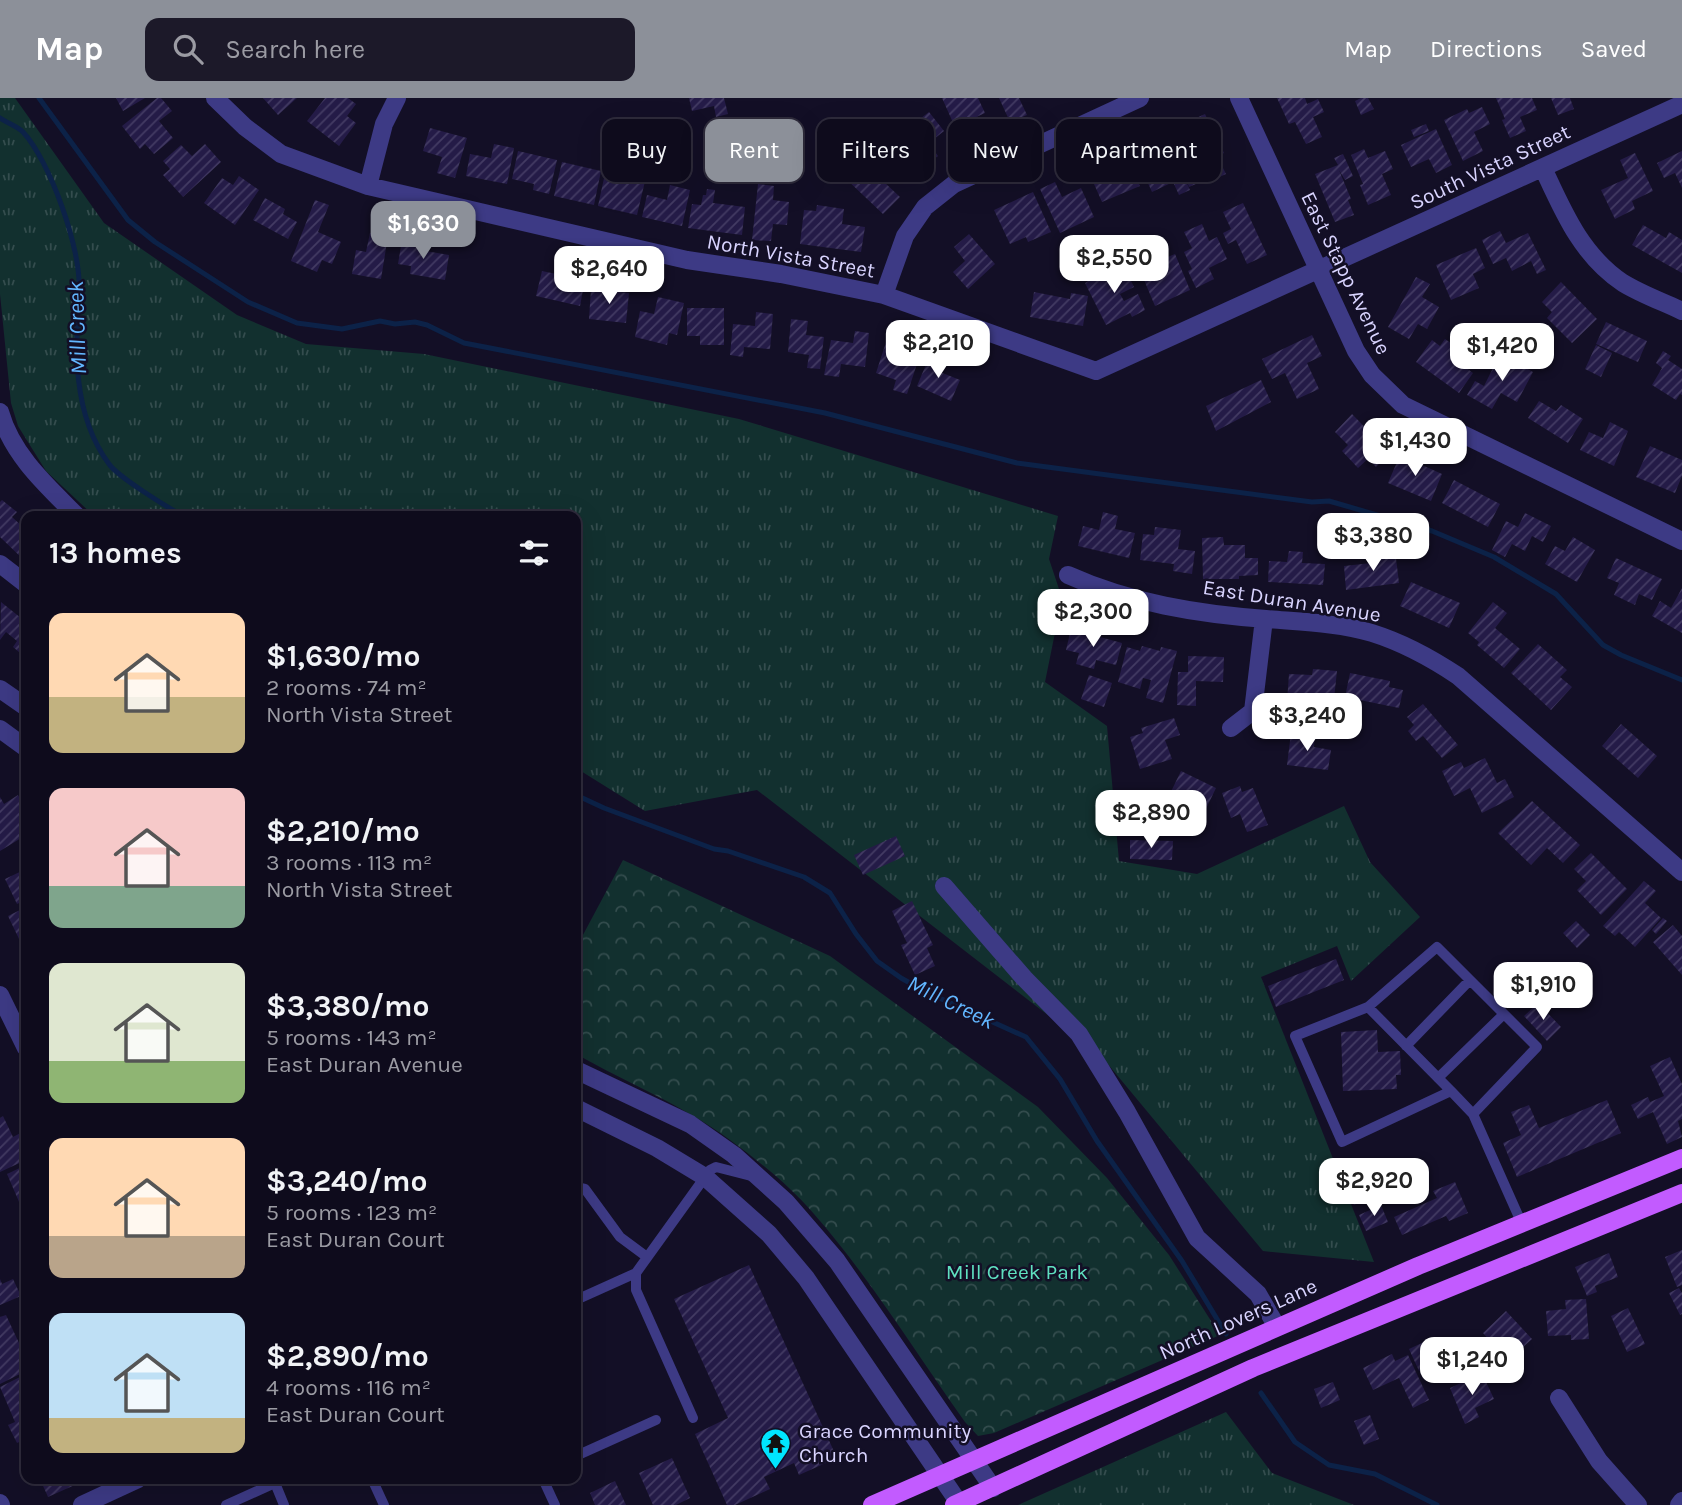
<!DOCTYPE html>
<meta charset="utf-8">
<style>
:root{--surface:#0e0b1c;--page:#1c1929;--text:#f1f3f6;--muted:#9b9ba3;--line:#2e2b3b;--accent:#8c9099}
body{margin:0;font-family:Karla,sans-serif;background:var(--page);color:var(--text);height:100vh;display:flex;flex-direction:column;font-size:26px;white-space:nowrap}
*{box-sizing:border-box;margin:0}
p{font-size:23px;color:var(--muted)}
.icon{flex:none;width:38px;height:38px;fill:none;stroke:currentColor;stroke-width:2;stroke-linecap:round;stroke-linejoin:round}
.map{position:relative;flex:1;overflow:hidden}
.panel{position:absolute;left:21px;top:413px;width:560px;height:973px;display:flex;flex-direction:column;background:var(--surface);border-radius:14px;box-shadow:0 7px 28px #0002,0 0 0 2px var(--line)}
.panel>*{flex:none}
.hud{position:absolute;left:602px;top:21px;width:665px;height:63px;display:flex;gap:14px}
.price{position:absolute;translate:-50% -60px;padding:0 16px;border-radius:14px;background:#fff;color:#222;font-size:23px;line-height:46px;filter:drop-shadow(0 2px 4px #0008)}
.price::after{content:'';position:absolute;left:50%;top:42px;width:21px;height:16px;margin-left:-10px;background:inherit;clip-path:polygon(0 0,100% 0,50% 100%)}
.price.current{background:var(--accent);color:#fff}
ul{padding:0;list-style:none}
li{display:flex;align-items:center;gap:21px;height:175px;padding:0 28px}
li span{display:grid;place-items:center;flex:none;width:196px;height:140px;border-radius:14px;color:#555}
li>.icon{margin-inline-start:auto}
span .icon{width:84px;height:84px;fill:#fffc;stroke-width:1}
li b{font-size:30px}
h2{display:flex;justify-content:space-between;align-items:center;height:84px;padding:0 28px;font-size:30px}
.pill{padding:0 24px;border-radius:14px;background:var(--surface);box-shadow:0 7px 28px #0002,0 0 0 2px var(--line);font-size:24px;line-height:63px}
.pill.current{background:var(--accent);color:#fff}
header{display:flex;align-items:center;gap:42px;box-sizing:border-box;height:98px;padding:0 35px;background:var(--accent);color:#fff}
header strong{font-size:33px}
nav{display:flex;gap:38px;margin-inline-start:auto;font-size:24px}
.search{width:490px;height:63px;background:var(--page);display:flex;align-items:center;gap:18px;box-sizing:border-box;padding:0 24px;border-radius:14px;color:var(--muted);font-size:26px}
.map>svg:first-child{display:block}
.grass{fill:url(#grass-tufts)}
.park{fill:url(#park-crowns)}
.lines{fill:none;stroke-linecap:round;stroke-linejoin:round}
.stream{stroke:#0c2248;stroke-width:5}
.building{fill:url(#building-hatch)}
.service{stroke:#3d3a85;stroke-width:10}
.minor{stroke:#3d3a85;stroke-width:18}
.tertiary{stroke:#3d3a85;stroke-width:18}
.primary{stroke:#c25bff;stroke-width:18}
.labels{text-anchor:middle;dominant-baseline:central;stroke-width:5;stroke-linejoin:round;paint-order:stroke}
.street-label{font-size:21px;fill:#d9d4ff;stroke:#130f26}
.park-label{font-size:21px;fill:#5fe0c0;stroke:#130f26}
.poi-label{font-size:21px;fill:#d9d4ff;stroke:#130f26;text-anchor:start}
.water-label{font-size:23px;font-style:italic;fill:#62b6ff;stroke:#130f26}
</style>
<header>
<strong>Map</strong>
<div class="search"><svg class="icon" aria-label="search" viewBox="0 0 24 24"><circle cx="10" cy="10" r="6"/><path d="M15 15l6 6"/></svg>Search here</div>
<nav><a>Map</a><a>Directions</a><a>Saved</a></nav>
</header>
<div class="map">
<svg width="1682" height="1407" viewBox="0 0 1682 1407">
<defs>
<pattern id="grass-tufts" width="24" height="20" patternUnits="userSpaceOnUse" patternTransform="scale(1.75)"><rect width="24" height="20" fill="#12302f"/><path d="M3 7l-1-3M5 7V3M7 7l1-3M15 17l-1-3M17 17v-4M19 17l1-3" fill="none" stroke="#344d4e"/></pattern>
<pattern id="park-crowns" width="20" height="18" patternUnits="userSpaceOnUse" patternTransform="scale(1.75)"><rect width="20" height="18" fill="#12302f"/><path d="M2 6a3 3 0 1 1 6 0M12 15a3 3 0 1 1 6 0" fill="none" stroke="#344d4e"/></pattern>
<pattern id="building-hatch" width="6" height="6" patternUnits="userSpaceOnUse" patternTransform="scale(1.75)"><rect width="6" height="6" fill="#241b47"/><path d="M-1 1l2-2M0 6l6-6M5 7l2-2" fill="none" stroke="#433b63"/></pattern>
</defs>
<rect width="100%" height="100%" fill="#130f26"/>
<!-- grass -->
<path class="grass" d="M0 0H15L104 125 237 217 306 246 424 256 739 321 1058 418 1049 461 1062 500 1045 584 1107 628 1119 763 1197 776 1344 708 1370 764 1420 819 1351 883 1337 848 1261 879 1374 1164 1263 1153 1102 959 757 692 645 713 576 670V418H94L46 373 18 328 11 305 0 196Z
M1226 1314 1272 1375 1354 1407H1018Z"/>
<!-- park -->
<path class="park" d="M623 762 830 858 1038 1009 1107 1080 1169 1157 1220 1237 994 1335 978 1338 965 1324C916 1255 870 1180 814 1116 790 1088 760 1064 730 1042 683 1007 627 985 576 956V850Z"/>
<g class="lines">
<!-- stream -->
<path class="stream" d="M39 0 128 122 155 144 248 204 297 225 342 231 380 223 395 226 415 224 427 227 464 245 825 315 1017 365 1312 404 1329 403 1432 433 1494 459 1556 496 1603 547 1621 557 1682 582
M0 20C7 25 17 28 23 34 50 63 82 153 79 193 75 251 72 316 109 366 118 379 167 409 183 418
M576 697 604 710 714 751 728 753 804 779 830 795 856 836 877 863 901 880 926 894 1026 939 1060 981 1097 1043 1182 1163 1226 1236
M1261 1295 1295 1344 1329 1367 1375 1376 1437 1407"/>
</g>
<!-- building -->
<path class="building" d="M116 0H145L123 13Z
M157 0H161L172 13 159 23 173 40 154 56 145 46 140 51 122 28Z
M263 0H297L278 17Z
M325 0H348L356 6 347 18 356 25 339 48 307 23Z
M689 0H724L728 16 716 19 714 8 692 13Z
M942 0H978L985 15 972 21 981 39 963 47Z
M999 0H1019L1027 17 1010 24Z
M1277 0H1305L1307 6 1318 1 1324 14 1313 19 1322 39 1306 46 1295 24 1289 26Z
M1361 0H1368L1374 11 1361 17 1355 3Z
M1496 0H1532L1537 12 1520 19 1526 33 1510 40 1502 22 1505 21Z
M1551 0H1570L1574 11 1558 17Z
M1482 9 1490 26 1474 34 1483 53 1463 63 1444 22 1467 11 1469 15Z
M929 14 944 33 929 45 938 58 921 70 889 28 900 19 908 30Z
M1205 16 1224 55 1217 58 1226 76 1210 83 1199 59 1191 63 1175 30Z
M1426 26 1429 33 1414 39 1411 32Z
M430 30 467 40 455 80 437 75 442 59 423 53Z
M1436 31 1452 67 1436 75 1429 61 1411 69 1401 47Z
M883 38 906 59 883 83 900 99 883 116 844 79Z
M1146 40 1153 54 1170 45 1180 66 1146 83 1129 48Z
M205 46 221 64 183 99 163 77 170 71 163 63 181 47 192 58Z
M494 46 514 50 507 86 466 78 470 56 491 60Z
M1123 51 1140 88 1102 104 1094 86 1109 80 1101 61Z
M1364 51 1368 60 1385 53 1393 71 1382 76 1391 97 1368 107 1360 87 1363 86 1351 57Z
M518 53 557 62 549 96 533 92 534 86 512 81Z
M1682 53V90L1675 75 1664 80 1657 65Z
M1635 55 1653 93 1632 103 1635 111 1615 121 1601 92 1628 80 1620 62Z
M1343 56 1353 78 1345 82 1339 72 1351 101 1348 102 1354 117 1335 124 1315 76 1338 67 1334 60Z
M562 64 601 73 594 107 554 98Z
M1179 68 1190 92 1179 97 1173 84 1152 94 1147 83Z
M606 71 646 79 637 117 598 108Z
M1192 72 1198 85 1189 89 1184 75Z
M239 78 259 92 235 127 204 105 222 80 233 87Z
M1055 84 1062 99 1081 90 1094 119 1060 135 1040 91Z
M758 86 774 88 773 102 789 104 787 127 773 126 771 143 752 142Z
M670 87 690 92 682 128 642 119 647 97 667 102Z
M707 91 715 92 713 105 745 109 742 137 688 130 692 106 701 107 703 97H706Z
M1033 94 1051 134 1028 144 1026 139 1010 146 994 112Z
M265 100 285 111 283 116 297 124 288 141 253 122Z
M315 102 329 107 318 134 341 144 332 166 322 162 317 174 291 163Z
M1243 105 1267 157 1247 166 1236 142 1228 146 1223 135 1231 131 1223 114Z
M817 107 844 111 842 126 865 129 861 154 800 146 804 112 816 113Z
M1202 126 1209 143 1217 139 1227 161 1209 170 1214 181 1196 190 1188 173 1192 171 1184 154 1192 150 1184 134Z
M1643 127 1666 140 1669 134 1682 142V175L1632 147Z
M1500 133 1506 145 1528 135 1546 172 1537 176 1531 163 1512 173 1506 160 1493 166 1482 142Z
M370 135 388 138 381 181 352 176 356 152 366 154Z
M969 136 995 166 968 191 953 174 965 163 954 149Z
M402 142 421 145 420 152 449 157 445 182 410 176 411 168 398 166Z
M1476 150 1485 170 1473 176 1479 190 1451 202 1436 167Z
M1175 156 1190 192 1155 208 1136 163 1150 157 1153 165Z
M1122 164 1134 189 1120 196 1124 203 1138 196 1145 212 1132 219 1130 215 1106 227 1085 185Z
M542 173 585 182 580 208 536 198Z
M1416 179 1430 186 1422 199 1439 209 1427 231 1418 226 1409 241 1388 229Z
M1561 184 1597 221 1572 245 1547 220 1552 214 1542 204Z
M591 191 629 195 626 225 589 221Z
M1034 194 1070 201 1071 195 1088 198 1083 228 1030 219Z
M658 199 684 205 677 237 669 235 667 247 635 239 640 213 654 216Z
M687 210H724V247H700V238H687Z
M756 214 773 216 770 251 744 249 743 259 730 257 733 226 755 228Z
M791 221 808 223 806 237 824 239 820 271 807 270 809 257 788 254Z
M1606 224 1647 243 1638 264 1596 246Z
M855 233 869 235 865 269 841 266 839 279 824 277 831 242 853 245Z
M1312 237 1322 258 1307 265 1319 291 1297 301 1285 275 1272 281 1262 261Z
M887 241 902 246 898 260 917 266 907 296 893 292 896 282 876 275Z
M1445 241 1467 256 1460 265 1473 275 1459 295 1416 264 1432 242 1440 248Z
M1596 247 1612 255 1601 279 1585 271Z
M1663 253 1671 258 1668 262 1682 271V297L1680 296 1676 302 1652 287 1662 270 1656 265Z
M1500 256 1533 274 1517 304 1501 295 1492 311 1467 297 1475 283 1484 288Z
M930 257 944 263 940 274 960 282 951 303 917 288Z
M1261 282 1271 304 1216 333 1206 308Z
M1539 303 1556 313 1561 307 1583 321 1568 345 1528 320Z
M1352 316 1390 355 1376 369 1368 361 1358 370 1342 353 1348 347 1335 334Z
M1610 324 1628 333 1614 368 1580 352 1589 334 1603 340Z
M1650 348 1682 362V378L1675 395 1636 379Z
M1400 357 1442 376 1431 403 1388 385Z
M1454 382 1500 406 1488 429 1442 405Z
M2 402 17 414 12 419 23 429 26 425V464L0 439V404Z
M1103 414 1118 418 1115 431 1135 435 1129 460 1078 448 1083 428 1099 432Z
M1525 415 1551 428 1543 444 1532 438 1525 453 1512 446 1505 459 1492 452 1506 423 1518 429Z
M1155 429 1181 432 1178 451 1195 453 1192 476 1173 473 1174 466 1140 462 1143 436 1154 437Z
M1223 439 1224 447H1245V460H1258V477L1239 478V481H1203L1202 440Z
M1573 439 1595 452 1577 484 1545 466 1555 448 1565 453Z
M1395 452 1399 485 1346 492 1344 468 1380 464 1379 454Z
M1289 453 1303 454 1302 465 1325 466 1323 487 1268 484 1269 463 1287 464Z
M1616 460 1662 481 1652 502 1639 496 1635 507 1614 497 1619 485 1607 480Z
M1411 484 1460 505 1449 530 1400 508Z
M1682 490V535L1652 518 1660 503 1671 510Z
M1 504 26 524V560L13 549 17 543 6 534 0 542Z
M1493 504 1507 515 1495 530 1520 551 1504 570 1477 547 1479 544 1468 535Z
M1071 531 1122 545 1116 567 1096 562 1094 571 1076 566 1079 555 1066 552Z
M1538 546 1567 572 1560 579 1572 589 1551 612 1511 575Z
M1142 548 1160 553 1161 549 1177 553 1163 605 1146 600 1151 582 1143 580 1140 591 1118 584 1127 549 1140 553Z
M1188 558 1224 559 1223 584 1196 583V608L1177 607 1178 574H1188Z
M1313 571 1337 573 1334 601 1315 600 1314 612 1305 611 1304 620 1286 618 1289 576 1312 577Z
M1350 575 1390 583 1389 589 1403 592 1399 610 1345 599Z
M1089 577 1112 585 1104 609 1081 601Z
M1423 606 1458 647 1442 660 1423 638 1416 643 1408 633 1414 627 1407 619Z
M1174 620 1180 637 1165 642 1172 661 1140 671 1130 639 1143 635 1141 630Z
M1621 626 1657 658 1638 680 1602 648Z
M1291 635 1315 638 1314 649 1331 652 1328 672 1287 667Z
M1485 660 1497 685 1505 681 1514 699 1482 715 1470 690 1454 698 1442 673 1461 664 1464 670Z
M1181 673 1216 690 1204 715 1190 708 1183 720 1163 710Z
M1240 688 1242 694 1253 690 1268 727 1247 734 1240 716 1231 720 1222 695Z
M18 697 26 711V737L0 753V699L4 706Z
M1532 703 1580 747 1563 765 1547 750 1531 767 1498 735Z
M896 738 905 758 863 777 854 757Z
M1130 742 1173 743 1172 762 1130 761Z
M1591 755 1627 791 1601 817 1577 792 1586 783 1574 771Z
M26 771V802L17 806 5 781Z
M1644 783 1656 793 1645 805 1661 820 1635 849 1619 834 1615 838 1603 828Z
M912 803 933 847 927 850 935 868 915 877 901 847 907 845 892 813Z
M26 809V840L20 843 8 818Z
M1663 820 1667 823 1656 836 1652 832Z
M1576 823 1590 837 1577 850 1563 835Z
M1673 827 1682 838V877L1653 844Z
M1336 861 1344 882 1276 909 1268 888Z
M1538 905 1561 929 1547 943 1524 918Z
M1377 932 1378 954 1400 953 1401 977H1396L1397 991 1343 993 1341 934Z
M1670 959 1682 986V1021L1678 1023 1682 1039 1667 1046 1653 1014 1638 1021 1631 1007 1648 999 1650 1004 1664 998 1650 968Z
M1607 1002 1621 1035 1517 1079 1503 1045 1521 1037 1511 1014 1529 1007 1539 1030Z
M3 1018 13 1039 26 1032V1062L0 1074V1020Z
M1366 1064 1380 1095 1354 1107 1340 1076Z
M26 1067V1120L7 1076Z
M1455 1084 1468 1115 1449 1123 1446 1118 1402 1137 1394 1119 1437 1100 1433 1093Z
M1381 1107 1388 1124 1366 1133 1359 1117Z
M1682 1152V1187L1677 1189 1665 1159Z
M1609 1155 1618 1179 1595 1188 1597 1194 1587 1198 1575 1169Z
M749 1167 837 1360 799 1377 794 1365 764 1379 770 1391 735 1407H727L695 1336 728 1320 674 1201Z
M0 1181 2 1186 13 1181 21 1198 0 1207Z
M1679 1190 1682 1195V1216L1680 1217 1669 1195Z
M1586 1201 1589 1241 1571 1242V1237L1548 1238 1546 1213 1566 1211 1565 1202Z
M1628 1210 1645 1246 1627 1254 1611 1218Z
M1506 1213 1532 1241 1498 1272 1487 1262 1498 1252 1483 1235Z
M6 1217 26 1260V1273L0 1286V1219Z
M1426 1243 1436 1265 1419 1273 1409 1251Z
M1392 1256 1395 1263 1408 1257 1429 1302 1413 1310 1399 1280 1373 1292 1363 1270Z
M1482 1275 1494 1301 1475 1310 1479 1319 1465 1326 1450 1290Z
M26 1276V1341L17 1345 8 1327 15 1324 0 1289Z
M1333 1284 1340 1302 1321 1310 1314 1291Z
M1370 1317 1379 1341 1364 1347 1354 1323Z
M672 1360 690 1400 676 1407H653L639 1375Z
M40 1381H75L77 1386 48 1399Z
M615 1383 626 1407H595L590 1395Z"/>
<g class="lines">
<!-- service -->
<path class="service" d="M1368 909 1451 993
M1406 948 1470 882
M1438 980 1504 916
M1473 1016 1537 949 1437 849 1368 909 1295 938 1342 1044 1451 993 1473 1016 1522 1126
M576 1089 585 1091 620 1139 647 1159
M576 1202 636 1175
M693 1320 636 1192V1175L710 1072 716 1069 755 1079
M576 1358 656 1322
M372 1381 384 1407
M543 1381 555 1407
M226 1407 275 1385 284 1407"/>
<!-- minor -->
<path class="minor" d="M215 0 245 29 281 56 368 88 687 162 781 176 884 197 1096 273 1682 6
M1239 0 1356 253 1372 277 1403 307 1682 443
M1543 70C1563 113 1581 157 1623 185 1641 196 1663 204 1682 213
M368 88 384 26 397 0
M884 197 905 138 925 109 954 86 1140 0
M0 314C12 357 47 388 77 418
M0 466 26 486
M1068 477C1130 505 1198 516 1266 521 1301 524 1339 525 1372 535 1404 545 1431 560 1458 578L1682 774
M1231 630 1253 613 1264 521
M944 788 1024 880 1079 936 1127 1014 1197 1140 1258 1196 1277 1229
M0 897 26 950
M1559 1300 1599 1363 1638 1407
M0 1405 1 1407
M82 1407 138 1381
M1679 1407 1682 1403"/>
<!-- tertiary -->
<path class="tertiary" d="M0 591 26 609
M0 631 26 650
M576 972 690 1026 734 1057 786 1104 837 1163 993 1390
M576 1010 657 1050 705 1079 769 1136 806 1180 959 1405"/>
<!-- primary -->
<path class="primary" d="M872 1407 1418 1168 1682 1060
M954 1407 1253 1270 1682 1095"/>
</g>
<!-- icons -->
<defs>
<symbol id="temple-pin" viewBox="-11 -11 22 30"><path d="M0 17L-7.5 6A9.5 9.5 0 1 1 7.5 6Z" fill="#00e5ff" stroke="#130f26"/><path d="M0-6L5-2H3V0L6.5 2.5H4V6H1.5V3h-3V6H-4V2.5H-6.5L-3 0V-2H-5Z" fill="#111"/></symbol>
</defs>
<g fill-rule="evenodd">
<use href="#temple-pin" x="758" y="1328" width="35" height="47"/>
</g>
<g class="labels">
<!-- street labels -->
<g class="street-label">
<text transform="translate(1490 69) rotate(-25)">South Vista Street</text>
<text transform="translate(791 158) rotate(10)">North Vista Street</text>
<text transform="translate(1346 175) rotate(64)">East Stapp Avenue</text>
<text transform="translate(1292 503) rotate(9)">East Duran Avenue</text>
<text transform="translate(1238 1221) rotate(-24)">North Lovers Lane</text>
</g>
<!-- park labels -->
<g class="park-label">
<text x="1017" y="1174">Mill Creek Park</text>
</g>
<!-- poi labels -->
<g class="poi-label">
<text x="799" y="1333">Grace Community<tspan x="799" dy="24">Church</tspan></text>
</g>
<!-- water labels -->
<g class="water-label">
<text transform="translate(77 230) rotate(-92)">Mill Creek</text>
<text transform="translate(951 904) rotate(26)">Mill Creek</text>
</g>
</g>
</svg>
<b class="price current" style="left:423px;top:163px">$1,630</b>
<b class="price" style="left:1114px;top:197px">$2,550</b>
<b class="price" style="left:609px;top:208px">$2,640</b>
<b class="price" style="left:938px;top:282px">$2,210</b>
<b class="price" style="left:1502px;top:285px">$1,420</b>
<b class="price" style="left:1415px;top:380px">$1,430</b>
<b class="price" style="left:1373px;top:475px">$3,380</b>
<b class="price" style="left:1093px;top:551px">$2,300</b>
<b class="price" style="left:1307px;top:655px">$3,240</b>
<b class="price" style="left:1151px;top:752px">$2,890</b>
<b class="price" style="left:1543px;top:924px">$1,910</b>
<b class="price" style="left:1374px;top:1120px">$2,920</b>
<b class="price" style="left:1472px;top:1299px">$1,240</b>
<div class="hud">
<a class="pill">Buy</a>
<a class="pill current">Rent</a>
<a class="pill">Filters</a>
<a class="pill">New</a>
<a class="pill">Apartment</a>
</div>
<section class="panel">
<h2>13 homes<svg class="icon" aria-label="filters" viewBox="0 0 24 24"><path d="M4 7h16M4 17h16"/><circle cx="9" cy="7" r="2"/><circle cx="15" cy="17" r="2"/></svg></h2>
<ul>
<li><span style="background:linear-gradient(#ffd9b3 60%,#c2b280 0)"><svg class="icon" aria-label="home" viewBox="0 0 24 24"><path d="M3 11l9-7 9 7M6 9v11h12V9"/></svg></span><div><b>$1,630/mo</b><p>2 rooms · 74 m²</p><p>North Vista Street</p></div></li>
<li><span style="background:linear-gradient(#f6c9c9 70%,#7fa58c 0)"><svg class="icon" aria-label="home" viewBox="0 0 24 24"><path d="M3 11l9-7 9 7M6 9v11h12V9"/></svg></span><div><b>$2,210/mo</b><p>3 rooms · 113 m²</p><p>North Vista Street</p></div></li>
<li><span style="background:linear-gradient(#dfe7d0 70%,#8fb573 0)"><svg class="icon" aria-label="home" viewBox="0 0 24 24"><path d="M3 11l9-7 9 7M6 9v11h12V9"/></svg></span><div><b>$3,380/mo</b><p>5 rooms · 143 m²</p><p>East Duran Avenue</p></div></li>
<li><span style="background:linear-gradient(#ffd9b3 70%,#b9a48a 0)"><svg class="icon" aria-label="home" viewBox="0 0 24 24"><path d="M3 11l9-7 9 7M6 9v11h12V9"/></svg></span><div><b>$3,240/mo</b><p>5 rooms · 123 m²</p><p>East Duran Court</p></div></li>
<li><span style="background:linear-gradient(#bfe0f5 75%,#c2b280 0)"><svg class="icon" aria-label="home" viewBox="0 0 24 24"><path d="M3 11l9-7 9 7M6 9v11h12V9"/></svg></span><div><b>$2,890/mo</b><p>4 rooms · 116 m²</p><p>East Duran Court</p></div></li>
</ul>
</section>
</div>
